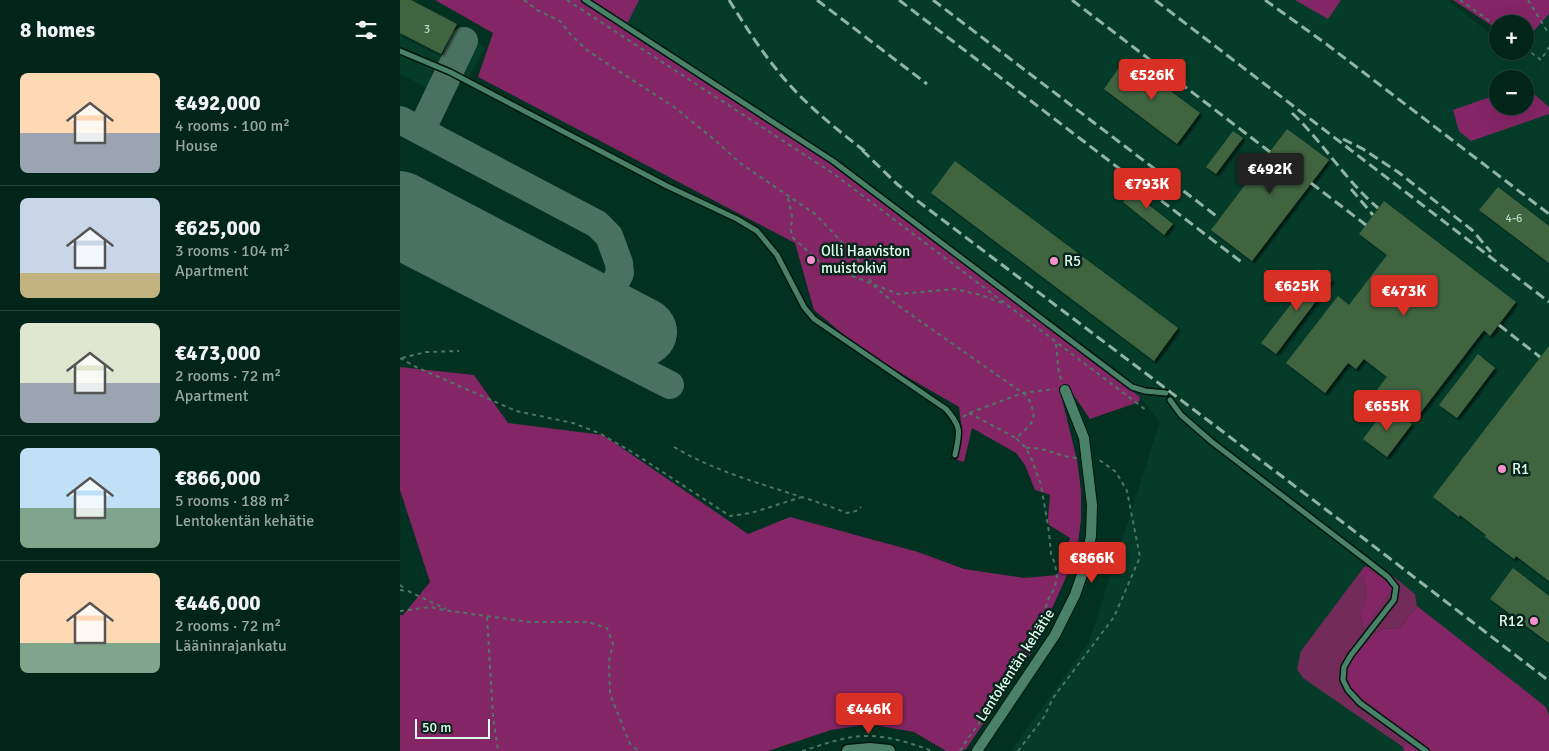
<!DOCTYPE html>
<meta charset="utf-8">
<style>
:root{--surface:#022519;--page:#0c2d22;--text:#f1f3f6;--muted:#96a5a2;--line:#234238;--accent:#d93025}
body{margin:0;font-family:Signika,sans-serif;background:var(--page);color:var(--text);height:100vh;display:flex;flex-direction:column;font-size:19px;white-space:nowrap}
*{box-sizing:border-box;margin:0}
p{font-size:16px;color:var(--muted)}
.icon{flex:none;width:28px;height:28px;fill:none;stroke:currentColor;stroke-width:2;stroke-linecap:round;stroke-linejoin:round}
.map{position:relative;flex:1;overflow:hidden}
.details{display:flex;flex-direction:column;background:var(--surface);width:400px}
.details>*{flex:none}
.controls{position:absolute;left:1089px;top:15px;display:grid;gap:10px}
.controls a{display:grid;place-items:center;width:45px;height:45px;border-radius:50%;background:var(--surface);box-shadow:0 5px 20px #0002,0 0 0 1px var(--line);font-size:25px}
.scale{position:absolute;left:15px;bottom:12px;width:75px;box-sizing:border-box;padding-left:5px;border:2px solid #e0fdee;border-top:0;font-size:14px;line-height:18px;white-space:nowrap;color:#e0fdee;-webkit-text-stroke:4px #07251a;paint-order:stroke}
.price{position:absolute;translate:-50% -42px;padding:0 11px;border-radius:5px;background:var(--accent);color:#fff;font-size:16px;line-height:32px;filter:drop-shadow(0 1px 2px #0008)}
.price::after{content:'';position:absolute;left:50%;top:30px;width:15px;height:11px;margin-left:-8px;background:inherit;clip-path:polygon(0 0,100% 0,50% 100%)}
.price.on{background:#222;color:#fff}
ul{padding:0;list-style:none}
li{display:flex;align-items:center;gap:15px;height:125px;padding:0 20px}
li+li{border-top:1px solid var(--line)}
li span{display:grid;place-items:center;flex:none;width:140px;height:100px;border-radius:8px;color:#555}
li>.icon{margin-inline-start:auto}
span .icon{width:60px;height:60px;fill:#fffc;stroke-width:1}
li b{font-size:21px}
h2{display:flex;justify-content:space-between;align-items:center;height:60px;padding:0 20px;font-size:21px}
main{display:flex;flex:1;min-height:0}
.map>svg:first-child{display:block}
.built{fill:#043c29;fill-rule:evenodd}
.green{fill:#732b5a}
.forest{fill:#842565}
.lines{fill:none;stroke-linecap:round;stroke-linejoin:round}
.taxiway{stroke:#4a7263;stroke-width:28}
.runway{stroke:#4a7263;stroke-width:68}
.building{fill:#416440;filter:url(#shadow)}
.service-casing{stroke:#00170c;stroke-width:8}
.minor-casing{stroke:#00170c;stroke-width:12}
.tertiary-casing{stroke:#00170c;stroke-width:15}
.path{stroke:#4d7565;stroke-width:2;stroke-dasharray:4 4;stroke-linecap:butt}
.service{stroke:#4a8169;stroke-width:5}
.minor{stroke:#4a8169;stroke-width:10}
.tertiary{stroke:#4a8169;stroke-width:12}
.rail{stroke:#91b4a5;stroke-width:3;stroke-dasharray:10 5;stroke-linecap:butt}
.poi-dot{fill:#f790ce;stroke:#07251a;stroke-width:2}
.labels{text-anchor:middle;dominant-baseline:central;stroke-width:5;stroke-linejoin:round;paint-order:stroke}
.number-label{font-size:12px;fill:#b8d7c2}
.poi-label{font-size:15px;fill:#e0fdee;stroke:#07251a;text-anchor:start}
.street-label{font-size:15px;fill:#e0fdee;stroke:#07251a}
</style>
<main>
<section class="details">
<h2>8 homes<svg class="icon" aria-label="filters" viewBox="0 0 24 24"><path d="M4 7h16M4 17h16"/><circle cx="9" cy="7" r="2"/><circle cx="15" cy="17" r="2"/></svg></h2>
<ul>
<li><span style="background:linear-gradient(#ffd9b3 60%,#9aa5b1 0)"><svg class="icon" aria-label="home" viewBox="0 0 24 24"><path d="M3 11l9-7 9 7M6 9v11h12V9"/></svg></span><div><b>€492,000</b><p>4 rooms · 100 m²</p><p>House</p></div></li>
<li><span style="background:linear-gradient(#c9d6e8 75%,#c2b280 0)"><svg class="icon" aria-label="home" viewBox="0 0 24 24"><path d="M3 11l9-7 9 7M6 9v11h12V9"/></svg></span><div><b>€625,000</b><p>3 rooms · 104 m²</p><p>Apartment</p></div></li>
<li><span style="background:linear-gradient(#dfe7d0 60%,#9aa5b1 0)"><svg class="icon" aria-label="home" viewBox="0 0 24 24"><path d="M3 11l9-7 9 7M6 9v11h12V9"/></svg></span><div><b>€473,000</b><p>2 rooms · 72 m²</p><p>Apartment</p></div></li>
<li><span style="background:linear-gradient(#bfe0f5 60%,#7fa58c 0)"><svg class="icon" aria-label="home" viewBox="0 0 24 24"><path d="M3 11l9-7 9 7M6 9v11h12V9"/></svg></span><div><b>€866,000</b><p>5 rooms · 188 m²</p><p>Lentokentän kehätie</p></div></li>
<li><span style="background:linear-gradient(#ffd9b3 70%,#7fa58c 0)"><svg class="icon" aria-label="home" viewBox="0 0 24 24"><path d="M3 11l9-7 9 7M6 9v11h12V9"/></svg></span><div><b>€446,000</b><p>2 rooms · 72 m²</p><p>Lääninrajankatu</p></div></li>
</ul>
</section>
<div class="map">
<svg width="1149" height="751" viewBox="0 0 1149 751">
<defs>
<filter id="shadow"><feDropShadow dx="2.5" dy="2.5" stdDeviation="1" flood-color="#0009"/></filter>
</defs>
<rect width="100%" height="100%" fill="#033121"/>
<!-- built -->
<path class="built" d="M179 0H1047L1097 39 1098 51H1114L1116 52 1125 51V41L1149 14V751H611L689 642 760 422 740 397 427 161ZM1098 79H1125V106H1098Z
M57 24 85 48 68 78 52 80 44 97 0 74V32L41 54Z"/>
<!-- green -->
<path class="green" d="M965 566 989 573 1015 594 1017 606 1000 628 982 629 951 702 1006 741 1003 747 903 678 897 669 901 651 961 571 967 593 960 615 964 629 992 587Z"/>
<!-- forest -->
<path class="forest" d="M35 0H239L224 30 427 161 740 397 739 402 690 419 668 387H659L677 460 681 490V520L678 543 671 566 633 651 566 749 562 751H546L514 732 469 724 431 730 368 751H0V615H3L30 582 0 490V367L74 375 108 423 203 435 348 534 390 517 518 552 564 569 625 578 657 575 670 538 649 525 648 518 650 495 635 490 625 465 616 453 572 428 564 462 557 460 562 430 559 407 466 353 414 310 395 243 78 77 93 33Z
M895 0H941L928 19Z
M1053 0H1149V14L1125 41V24H1098L1097 29Z
M1125 94H1134L1149 107V114L1071 141 1059 131 1053 110 1090 97 1097 96 1098 106H1125Z
M965 566 993 587 964 629 960 615 967 593 961 571Z
M1017 606 1146 707 1149 715V751H1004L1003 747 1006 741 951 702 946 679 949 665 962 647 982 629 1000 628Z"/>
<g class="lines">
<!-- taxiway -->
<path class="taxiway" d="M0 120 197 224 209 236 219 263 220 273 201 310
M21 131 64 41
M0 247 270 385"/>
<!-- runway -->
<path class="runway" d="M0 205 243 332"/>
</g>
<!-- building -->
<path class="building" d="M0 0H11L57 24 41 54 0 33Z
M726 58 800 113 777 144 704 89Z
M887 129 929 160 852 261 811 230Z
M833 131 843 138 816 174 806 167Z
M555 161 778 328 754 361 531 193Z
M737 185 751 196 746 203 773 224 764 235 723 202Z
M1098 187 1149 226V263L1079 210Z
M984 201 1116 302 1090 336 1084 330 1015 420 976 391 987 377 964 359 956 369 948 363 925 393 886 363 938 296 949 305 987 255 959 234Z
M918 269 932 280 876 354 861 343Z
M1149 346V581L1116 556 1114 559 1085 537 1086 535 1060 515 1059 517 1033 497Z
M1078 354 1095 368 1057 418 1039 405Z
M988 406 1012 424 987 457 963 439Z
M1113 568 1149 596V643L1090 599Z"/>
<g class="lines">
<defs>
<path id="service" d="M185 0 433 161 732 387 745 391 766 393
M0 51 50 72 267 186 337 219 357 231 377 255 404 307 414 319 546 409C562 427 560 432 555 455
M770 400 781 415 812 442 965 559 988 577 996 587 994 600 951 655 944 667 943 680 948 690 960 703 1026 751"/>
<path id="minor" d="M577 751 655 635 675 595 685 566 691 536 692 505 684 438 665 390"/>
<path id="tertiary" d="M448 751 470 749 489 751"/>
</defs>
<!-- service casing -->
<use href="#service" class="service-casing"/>
<!-- minor casing -->
<use href="#minor" class="minor-casing"/>
<!-- tertiary casing -->
<use href="#tertiary" class="tertiary-casing"/>
<!-- path -->
<path class="path" d="M124 0 137 10 160 21 171 35 188 51 274 107 316 141 340 163 415 214 458 259 473 285 493 302 627 396C639 419 634 422 616 438L626 448 632 460 641 485 649 532 651 554 655 564 657 577 655 587 648 600 641 623 633 634 616 672 569 737 560 751
M167 0 434 174 746 410
M1060 0 1098 27
M1128 0 1149 34
M1125 48 1141 60 1149 47
M388 198 392 216 391 230 392 237 422 264 498 294 555 289 581 295 604 304
M656 344 659 374 662 381
M0 358 16 367 116 411 173 423 199 433 232 452 330 516 351 513 402 497
M2 358 26 352 59 351
M569 413 616 438
M563 417 569 413 623 393 655 389
M274 447C328 479 389 490 447 513L456 511 461 507
M626 448C644 446 659 457 677 458
M0 585 6 589
M0 590 8 591 46 609
M0 611 30 607 50 611 130 622H188L207 628 213 644 209 661 210 694 230 744 239 751
M87 617 93 716 98 751
M402 751C422 745 442 737 463 736 486 735 511 743 532 751
M618 751 644 717 653 698 714 617 740 557 727 491 716 472 698 459"/>
<!-- service -->
<use href="#service" class="service"/>
<!-- minor -->
<use href="#minor" class="minor"/>
<!-- tertiary -->
<use href="#tertiary" class="tertiary"/>
<!-- rail -->
<path class="rail" d="M329 0C344 24 359 48 377 70 402 102 435 128 467 153
M417 0 527 84
M499 0 844 264
M533 0 819 218
M672 0 870 152
M755 0 1149 302
M865 0 925 43 1149 214
M892 113C923 142 945 180 978 208
M943 139 963 149 998 172 1072 230 1091 252
M462 150 497 184 515 199 945 524 1149 681
M911 183 966 225
M951 189 973 215
M1099 325 1140 357"/>
</g>
<!-- markers -->
<g class="poi-dot">
<circle cx="411" cy="260" r="5"/>
<circle cx="654" cy="261" r="5"/>
<circle cx="1102" cy="469" r="5"/>
<circle cx="1134" cy="621" r="5"/>
</g>
<g class="labels">
<!-- number labels -->
<g class="number-label">
<text x="27" y="29">3</text>
<text x="1114" y="218">4-6</text>
</g>
<!-- poi labels -->
<g class="poi-label">
<text x="421" y="251">Olli Haaviston<tspan x="421" dy="17">muistokivi</tspan></text>
<text x="664" y="261">R5</text>
<text x="1112" y="469">R1</text>
<text x="1124" y="621" text-anchor="end">R12</text>
</g>
<!-- street labels -->
<g class="street-label">
<text transform="translate(615 665) rotate(-57)">Lentokentän kehätie</text>
</g>
</g>
</svg>
<div class="controls">
<a>+</a>
<a>−</a>
</div>
<div class="scale">50 m</div>
<b class="price" style="left:752px;top:101px">€526K</b>
<b class="price on" style="left:870px;top:195px">€492K</b>
<b class="price" style="left:747px;top:210px">€793K</b>
<b class="price" style="left:897px;top:312px">€625K</b>
<b class="price" style="left:1004px;top:317px">€473K</b>
<b class="price" style="left:987px;top:432px">€655K</b>
<b class="price" style="left:692px;top:584px">€866K</b>
<b class="price" style="left:469px;top:735px">€446K</b>
</div>
</main>
